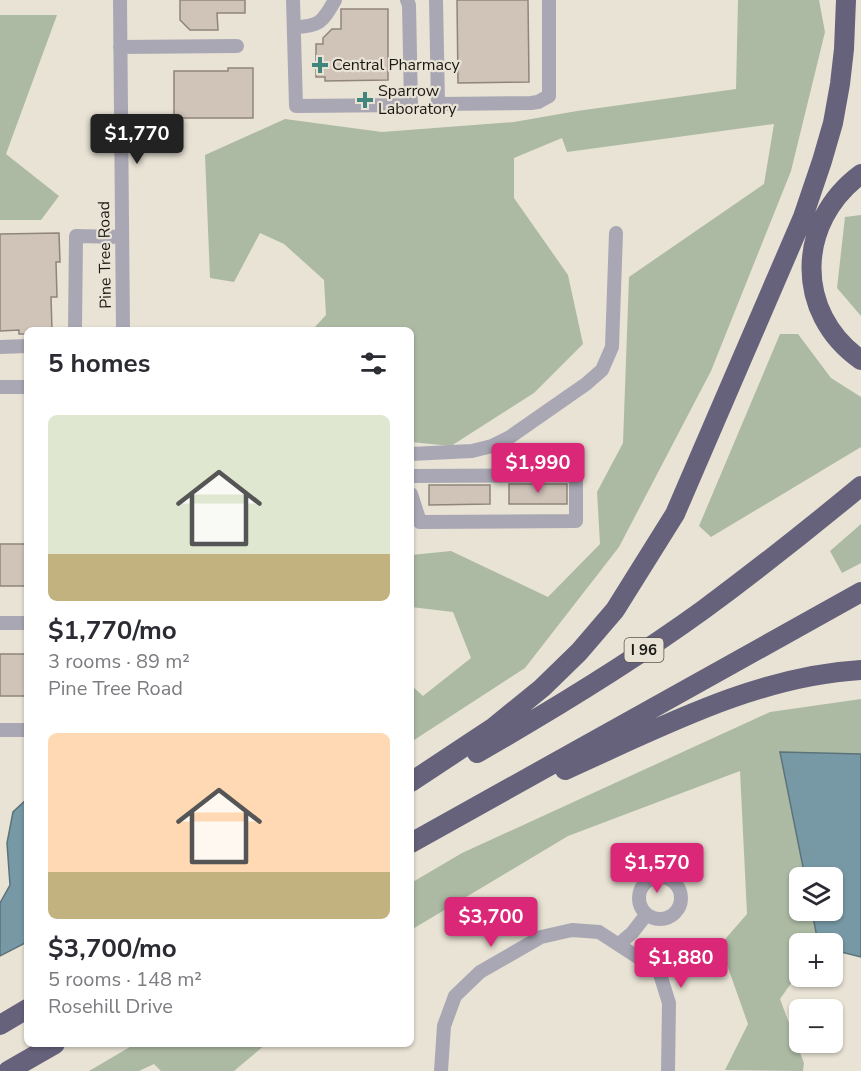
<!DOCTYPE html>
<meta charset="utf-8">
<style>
:root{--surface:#fff;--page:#f2f2f3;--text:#2b2b33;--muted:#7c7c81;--accent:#db2777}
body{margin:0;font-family:"Nunito Sans",sans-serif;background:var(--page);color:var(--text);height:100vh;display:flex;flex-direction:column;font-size:22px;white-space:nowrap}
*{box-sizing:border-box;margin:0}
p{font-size:20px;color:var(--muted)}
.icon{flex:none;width:33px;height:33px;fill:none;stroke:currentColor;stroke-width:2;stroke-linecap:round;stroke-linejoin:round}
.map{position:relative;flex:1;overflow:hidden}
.drawer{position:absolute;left:24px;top:327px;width:390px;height:720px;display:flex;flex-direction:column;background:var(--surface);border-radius:9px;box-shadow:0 2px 4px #0004}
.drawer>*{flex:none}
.tools{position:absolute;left:789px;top:867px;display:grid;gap:12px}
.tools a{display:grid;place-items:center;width:54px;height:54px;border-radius:9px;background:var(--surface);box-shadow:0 2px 4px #0004;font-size:30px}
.price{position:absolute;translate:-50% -51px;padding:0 14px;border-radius:6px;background:var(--accent);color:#fff;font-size:20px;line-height:39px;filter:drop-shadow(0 2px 3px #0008)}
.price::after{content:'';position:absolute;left:50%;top:36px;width:18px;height:14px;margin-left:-9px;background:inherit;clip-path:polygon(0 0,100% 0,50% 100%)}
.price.current{background:#222;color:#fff}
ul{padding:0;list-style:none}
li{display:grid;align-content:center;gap:12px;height:318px;padding:0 24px}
li span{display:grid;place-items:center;height:186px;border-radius:9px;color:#555}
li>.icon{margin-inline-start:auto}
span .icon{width:108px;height:108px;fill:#fffc;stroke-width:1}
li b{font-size:26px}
h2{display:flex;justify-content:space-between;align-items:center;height:72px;padding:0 24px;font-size:26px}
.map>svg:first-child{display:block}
.green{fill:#acbaa3}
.water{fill:#7799a5;stroke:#5b737a;stroke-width:1.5}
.building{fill:#d0c4b9;stroke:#90857b;stroke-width:1.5}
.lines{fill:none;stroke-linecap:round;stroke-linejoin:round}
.minor{stroke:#a9a7b4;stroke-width:14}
.highway{stroke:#67627c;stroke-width:20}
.poi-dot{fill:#40867d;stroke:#e9e3d5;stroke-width:2}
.labels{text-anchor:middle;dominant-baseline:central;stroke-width:4.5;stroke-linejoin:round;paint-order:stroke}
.shield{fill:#e9e3d5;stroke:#59564e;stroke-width:1.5}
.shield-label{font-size:15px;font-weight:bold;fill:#1b1914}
.poi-label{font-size:16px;fill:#1b1914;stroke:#e9e3d5;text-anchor:start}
.street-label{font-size:16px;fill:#1b1914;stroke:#e9e3d5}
</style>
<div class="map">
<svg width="861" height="1071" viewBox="0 0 861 1071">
<rect width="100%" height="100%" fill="#e9e3d5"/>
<!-- green -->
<path class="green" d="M738 0H819L825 32 791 171 711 371 619 547 525 668 411 742V685L423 696 471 658 453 612 411 607V555L451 551 548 597 600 544 597 492 623 443 629 277 764 184 774 124 567 152 562 138 514 158V198L568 275 583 344 534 393 451 446 411 442V330H312L326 315 324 280 284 244 260 233 234 282 210 278 205 155 285 119 382 132 514 122 577 111 736 89Z
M0 15H57L6 154 59 196 41 220H0Z
M861 215V316L837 288 845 217Z
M780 334H798L831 378 861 397V447L711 537 699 526Z
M861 524V563L842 573 830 551Z
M861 699V754L780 752 805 877 800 878V910L812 911 818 943 800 944 799 972 780 999 804 1063 803 1071 725 1070 748 1024 720 945 747 914 740 771 568 836 411 930V883L462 853 770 712Z
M135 1044H266L234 1071H161L154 1064 139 1071H89Z"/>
<!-- water -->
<path class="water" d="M780 752 861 754V957L833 950 832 944 818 943 812 911 832 910V878L805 877Z
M27 799V942L0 956V903L10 885 7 843 13 812Z"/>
<!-- building -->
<path class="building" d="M180 0H245V13H217L218 30H190L180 20Z
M457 0H528L529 82 458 83Z
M341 9H388V80L325 81V77H316V44H323V38L332 29H341Z
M228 68H253V118H174V71H228Z
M59 233 60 262H56L57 297H51L52 330H27V334H19V330L0 331V234Z
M509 484H567V504H509Z
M429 485H490V504L429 505Z
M0 544H27V586H0Z
M0 654H27V696H0Z"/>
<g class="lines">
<!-- minor -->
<path class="minor" d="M120 0 123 330
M293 0 296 106 411 105 409 5 407 0
M436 0 438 104 531 103 538 102 549 96V0
M294 27C320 27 323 21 335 0
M120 47 237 46
M75 330 76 236 122 237
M0 347 27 346
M0 387H27
M411 454 472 451 492 446 510 437 586 384 602 370 612 347 616 233
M411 476 576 475V521L420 522 411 494
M0 623H27
M0 730H27
M639 898a21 21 0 1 1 42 0a21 21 0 1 1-42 0Z
M619 944 632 933 646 915
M441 1071 444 1026 455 996 480 972 541 937 572 930 599 932 659 971 669 1003 668 1071"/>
<!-- highway -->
<path class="highway" d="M861 174C796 222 794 313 861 360
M477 753C554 709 631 662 703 610 757 570 809 529 861 486
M565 770C659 728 756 676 861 670
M411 782 494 727 542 688 579 652 615 610 675 514 803 217 822 161 833 123 840 84 844 49 846 0
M411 843 861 592
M0 1025 27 1009
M8 1071 55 1044"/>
</g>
<!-- markers -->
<g class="poi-dot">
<path d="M317 56h6v6h6v6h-6v6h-6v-6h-6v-6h6z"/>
<path d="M362 91h6v6h6v6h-6v6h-6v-6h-6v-6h6z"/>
</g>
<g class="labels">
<!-- shield labels -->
<rect class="shield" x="624.5" y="638" width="39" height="24" rx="4.5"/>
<g class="shield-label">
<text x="644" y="650">I 96</text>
</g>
<!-- poi labels -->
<g class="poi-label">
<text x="332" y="65">Central Pharmacy</text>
<text x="378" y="91">Sparrow<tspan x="378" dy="18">Laboratory</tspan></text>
</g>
<!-- street labels -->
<g class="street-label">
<text transform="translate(105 255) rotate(-91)">Pine Tree Road</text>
</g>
</g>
</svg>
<div class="tools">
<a><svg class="icon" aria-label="layers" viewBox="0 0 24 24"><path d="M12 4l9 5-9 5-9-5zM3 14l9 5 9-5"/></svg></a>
<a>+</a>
<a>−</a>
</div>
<b class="price current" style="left:137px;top:165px">$1,770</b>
<b class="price" style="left:538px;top:494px">$1,990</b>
<b class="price" style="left:657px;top:894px">$1,570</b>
<b class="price" style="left:491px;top:948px">$3,700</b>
<b class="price" style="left:681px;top:989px">$1,880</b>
<section class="drawer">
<h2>5 homes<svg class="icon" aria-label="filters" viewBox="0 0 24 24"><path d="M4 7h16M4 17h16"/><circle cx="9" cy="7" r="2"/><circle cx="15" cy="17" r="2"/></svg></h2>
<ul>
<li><span style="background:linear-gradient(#dfe7d0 75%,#c2b280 0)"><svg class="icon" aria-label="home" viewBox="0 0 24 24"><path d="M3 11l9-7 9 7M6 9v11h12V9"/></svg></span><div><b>$1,770/mo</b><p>3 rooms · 89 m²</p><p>Pine Tree Road</p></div></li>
<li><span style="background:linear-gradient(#ffd9b3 75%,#c2b280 0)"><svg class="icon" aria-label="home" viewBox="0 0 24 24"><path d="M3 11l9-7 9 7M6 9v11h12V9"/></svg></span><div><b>$3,700/mo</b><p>5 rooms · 148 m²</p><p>Rosehill Drive</p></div></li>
</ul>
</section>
</div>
